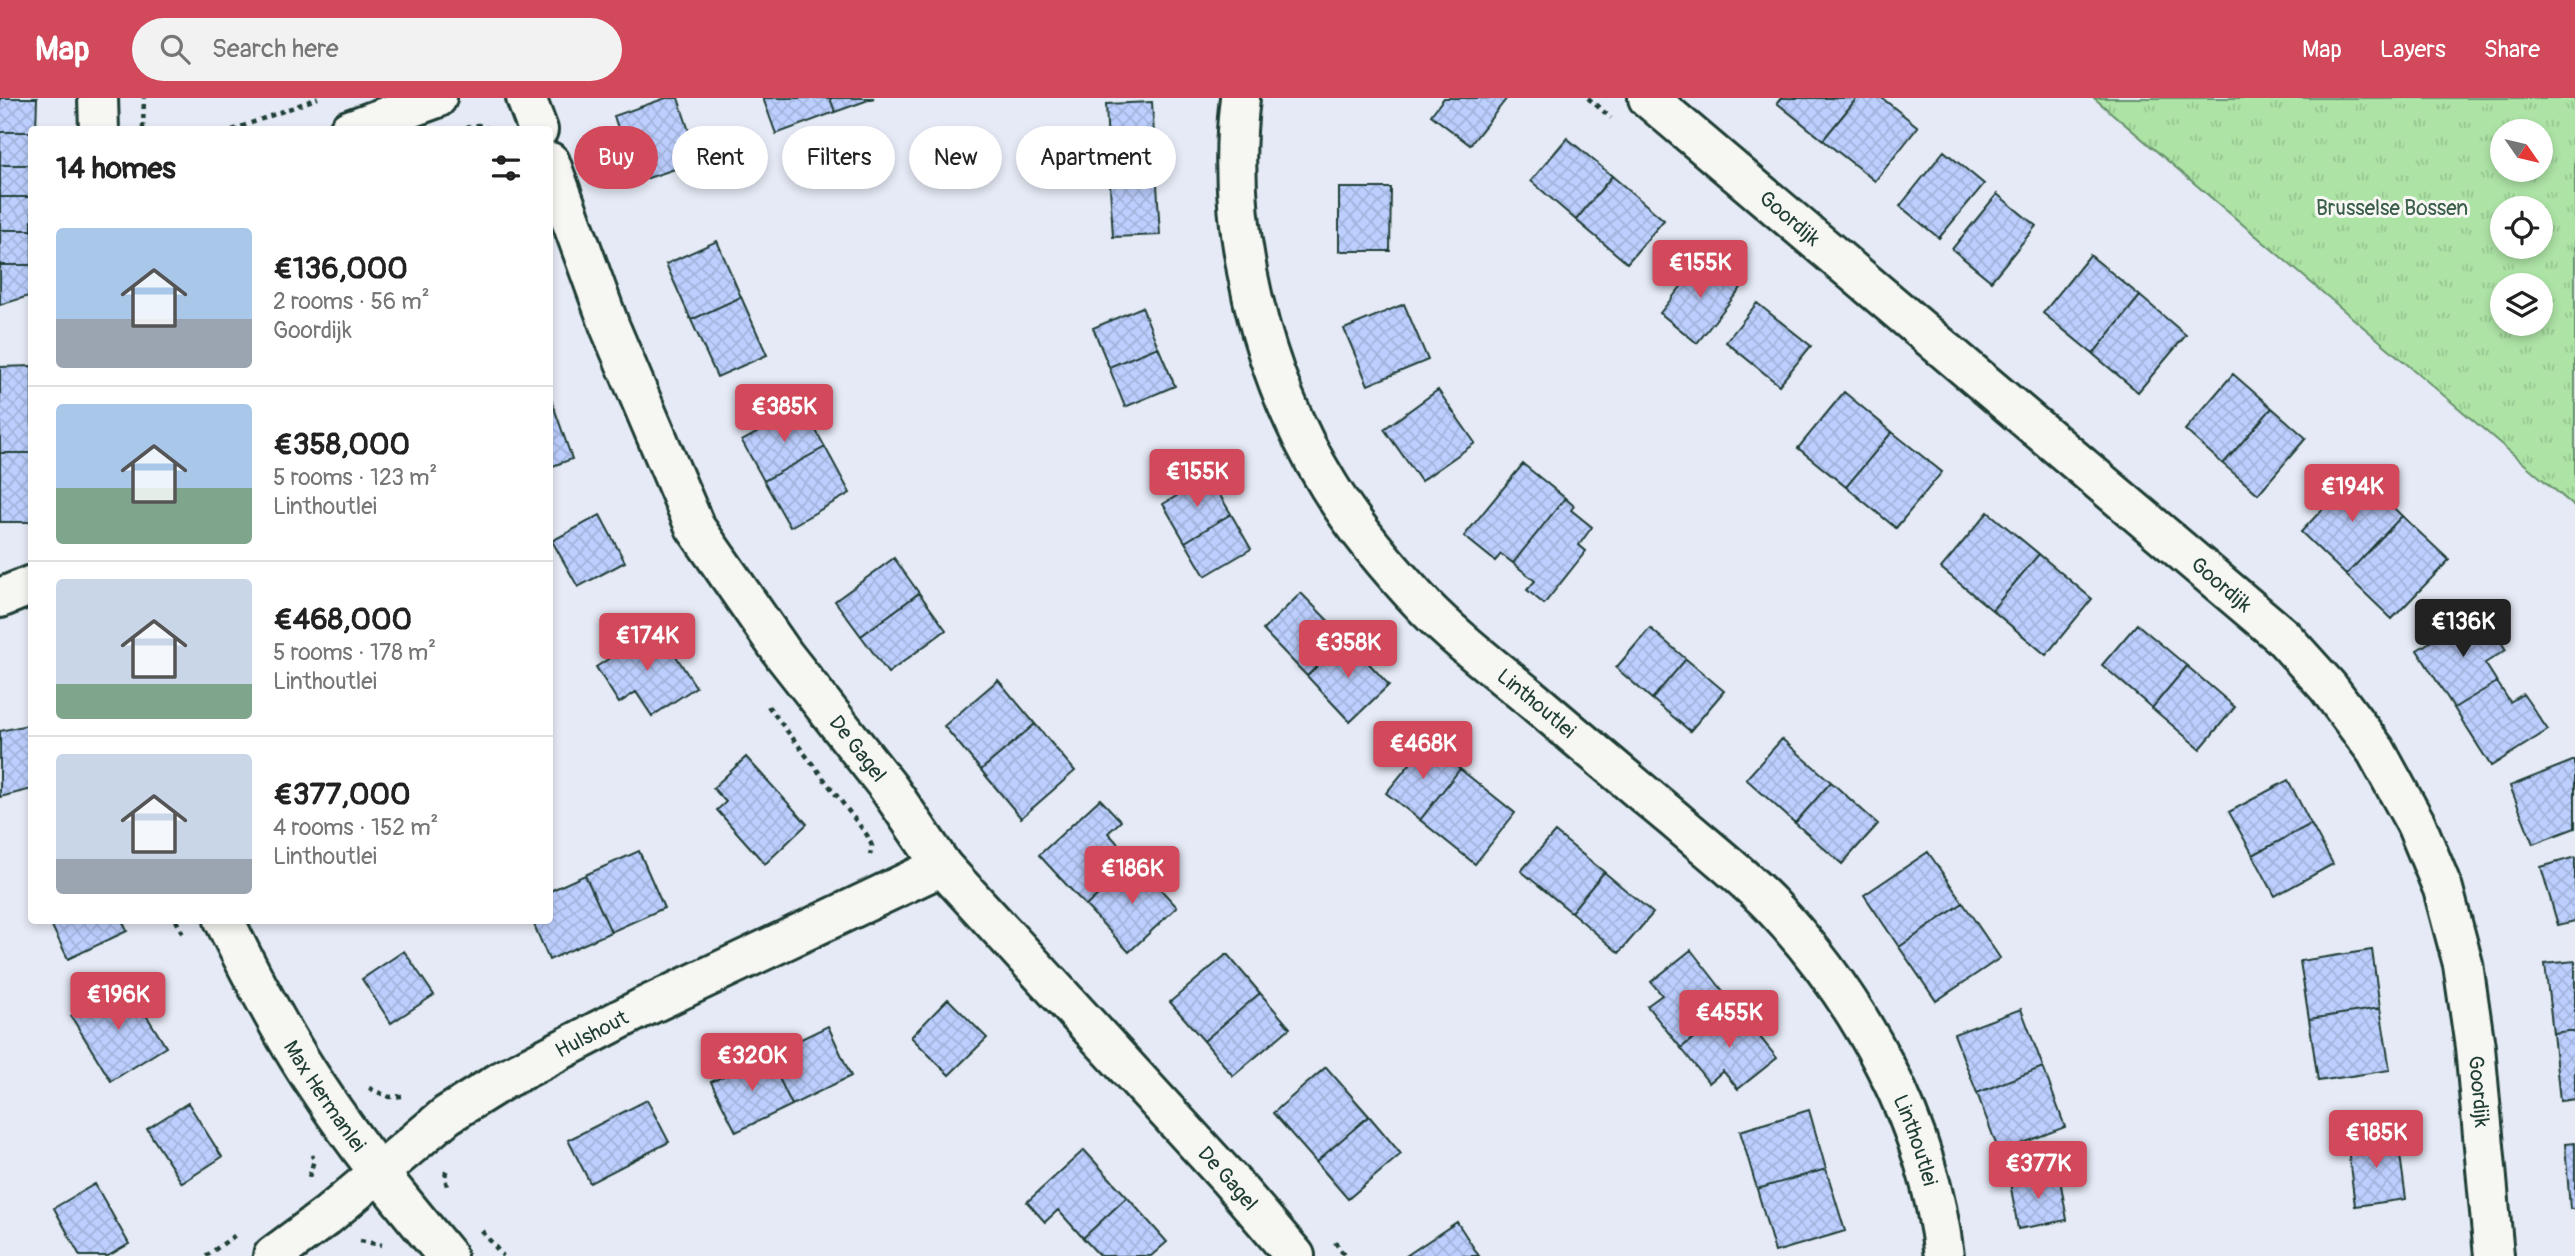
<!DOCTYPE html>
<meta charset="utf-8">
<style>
:root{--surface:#fff;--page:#f2f2f2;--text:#222;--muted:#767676;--line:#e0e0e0;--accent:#d1495b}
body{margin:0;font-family:Pangolin,sans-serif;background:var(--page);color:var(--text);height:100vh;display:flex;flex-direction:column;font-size:26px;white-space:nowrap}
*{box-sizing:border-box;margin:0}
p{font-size:23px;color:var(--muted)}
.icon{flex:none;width:38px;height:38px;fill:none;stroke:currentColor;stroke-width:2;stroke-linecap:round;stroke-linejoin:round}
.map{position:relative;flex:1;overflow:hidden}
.side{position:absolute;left:28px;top:28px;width:525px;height:798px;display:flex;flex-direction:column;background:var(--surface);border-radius:7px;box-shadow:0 4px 10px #0003}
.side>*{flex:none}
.guide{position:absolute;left:574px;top:28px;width:665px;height:63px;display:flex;gap:14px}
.needle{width:46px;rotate:124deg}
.fabs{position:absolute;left:2490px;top:21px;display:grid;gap:14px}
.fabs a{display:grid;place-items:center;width:63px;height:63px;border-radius:50%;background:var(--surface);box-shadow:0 4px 10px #0003;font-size:35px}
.price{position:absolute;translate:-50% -60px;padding:0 16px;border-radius:7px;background:var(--accent);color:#fff;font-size:23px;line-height:46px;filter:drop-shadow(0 2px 4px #0008)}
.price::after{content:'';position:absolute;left:50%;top:42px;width:21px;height:16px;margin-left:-10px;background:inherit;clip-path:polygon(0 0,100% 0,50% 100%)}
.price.on{background:#222;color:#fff}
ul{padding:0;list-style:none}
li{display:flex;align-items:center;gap:21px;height:175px;padding:0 28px}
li+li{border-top:2px solid var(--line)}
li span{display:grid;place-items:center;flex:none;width:196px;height:140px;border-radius:7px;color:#555}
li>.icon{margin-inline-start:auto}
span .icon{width:84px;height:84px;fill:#fffc;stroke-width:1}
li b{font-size:30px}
h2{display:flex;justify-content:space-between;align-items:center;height:84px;padding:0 28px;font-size:30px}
.pill{padding:0 24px;border-radius:32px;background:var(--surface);box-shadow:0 4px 10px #0003;font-size:24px;line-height:63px}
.pill.on{background:var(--accent);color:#fff}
header{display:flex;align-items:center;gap:42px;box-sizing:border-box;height:98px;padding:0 35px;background:var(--accent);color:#fff}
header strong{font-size:33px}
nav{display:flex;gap:38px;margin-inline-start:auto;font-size:24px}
.search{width:490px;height:63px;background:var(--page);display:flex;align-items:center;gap:18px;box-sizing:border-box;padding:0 24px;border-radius:38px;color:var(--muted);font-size:26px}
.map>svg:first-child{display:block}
.park{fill:url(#park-tufts);stroke:#66906c;stroke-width:2;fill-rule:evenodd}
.building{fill:url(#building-cross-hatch);stroke:#1f3d34;stroke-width:2}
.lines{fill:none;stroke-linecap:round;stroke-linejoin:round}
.street-casing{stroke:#1f3d34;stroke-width:44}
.path{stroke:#1f3d34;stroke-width:4.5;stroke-dasharray:5 5;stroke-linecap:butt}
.street{stroke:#f6f6f2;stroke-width:38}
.labels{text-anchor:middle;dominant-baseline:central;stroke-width:6;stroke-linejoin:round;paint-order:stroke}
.park-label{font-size:21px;fill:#3b5e4b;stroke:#f6f6f2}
.street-label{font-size:21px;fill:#1f3d34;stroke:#f6f6f2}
</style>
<header>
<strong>Map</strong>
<div class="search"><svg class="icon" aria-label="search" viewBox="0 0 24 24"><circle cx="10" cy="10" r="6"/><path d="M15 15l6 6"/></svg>Search here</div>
<nav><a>Map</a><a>Layers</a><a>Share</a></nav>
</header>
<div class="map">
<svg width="2575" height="1158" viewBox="0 0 2575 1158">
<defs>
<pattern id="park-tufts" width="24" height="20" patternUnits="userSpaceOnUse" patternTransform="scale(1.75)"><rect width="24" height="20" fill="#ade3a5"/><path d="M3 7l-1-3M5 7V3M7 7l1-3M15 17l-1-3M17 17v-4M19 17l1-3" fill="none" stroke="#94c48f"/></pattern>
<pattern id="building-cross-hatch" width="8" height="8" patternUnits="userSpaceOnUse" patternTransform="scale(1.75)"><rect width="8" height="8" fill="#bdcfff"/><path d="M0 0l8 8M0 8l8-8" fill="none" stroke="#a2b3db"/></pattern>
</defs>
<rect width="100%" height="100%" fill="#e5eaf6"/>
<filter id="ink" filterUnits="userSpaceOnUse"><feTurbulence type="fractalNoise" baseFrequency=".0143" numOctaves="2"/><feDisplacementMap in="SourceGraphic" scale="14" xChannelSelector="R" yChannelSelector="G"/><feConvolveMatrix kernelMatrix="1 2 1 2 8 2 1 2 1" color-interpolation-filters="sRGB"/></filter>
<g filter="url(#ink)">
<!-- park -->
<path class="park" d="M2094 0H2575V409ZM2502 33H2541V72H2502ZM2502 110H2541V149H2502ZM2502 187H2541V226H2502Z"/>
<!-- building -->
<path class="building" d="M0 0H37L36 32H32V34H0Z
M666 0H678L699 63 636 84 614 18Z
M763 0H830L835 14 776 36Z
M830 0H874L835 14Z
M1444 0H1507L1470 47 1431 17Z
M1781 0H1857L1823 42 1777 5Z
M1857 0H1882L1918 29 1875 83 1823 42Z
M1152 4 1156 69 1109 71 1106 6Z
M0 34H32V67H0Z
M1567 40 1612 78 1576 122 1531 83Z
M1944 53 1984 86 1939 140 1900 108Z
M0 67H32V99H0Z
M1156 69 1160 137 1113 139 1109 71Z
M1612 78 1664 122 1627 165 1576 122Z
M1339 90H1391L1390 153H1339Z
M1997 96 2036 128 1991 183 1952 151Z
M0 99H32V132H0Z
M0 132H32V167H0Z
M717 143 741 199 691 222 666 166Z
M2090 157 2140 198 2093 256 2043 215Z
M1704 160 1741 190 1697 245 1660 215Z
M0 167H32V197L0 207Z
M2140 198 2186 237 2138 294 2093 256Z
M741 199 767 257 717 279 691 222Z
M1757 205 1811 248 1779 287 1726 244Z
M1404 206 1428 262 1368 287 1344 231Z
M1142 209 1158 249 1109 269 1093 230Z
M1158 249 1175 288 1125 309 1109 269Z
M32 268V355H0V269Z
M2233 276 2272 310 2223 366 2185 332Z
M1438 292 1475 345 1421 383 1384 331Z
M1844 294 1892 334 1846 389 1798 350Z
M550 301H551L572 361 550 369Z
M803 309 825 349 764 383 742 343Z
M2272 310 2306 340 2258 396 2223 366Z
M1892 334 1942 374 1896 430 1846 389Z
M825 349 850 395 790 429 764 383Z
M0 355H32V424H0Z
M1523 366 1565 400 1513 465 1501 456 1495 463 1464 438Z
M2357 374 2402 418 2346 477 2301 434Z
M1209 379 1231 416 1185 444 1163 406Z
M1565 400 1574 408 1571 412 1592 429 1579 447 1586 453 1544 506 1527 492 1535 483 1513 465Z
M1988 414 2039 456 1992 512 1941 470Z
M1231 416 1251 451 1205 478 1185 444Z
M600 417 625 464 578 489 552 443Z
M2402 418 2449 462 2392 521 2346 477Z
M2039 456 2092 501 2046 557 1992 512Z
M894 460 919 495 861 538 835 503Z
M919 495 946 532 888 575 861 538Z
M1301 495 1346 541 1307 578 1263 532Z
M2481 513 2506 552 2485 565 2497 584 2454 610 2417 552Z
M2137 526 2187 568 2152 610 2102 567Z
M657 529 696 589 652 618 636 594 619 605 596 569Z
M1650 530 1686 561 1652 601 1616 570Z
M1346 541 1389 587 1350 624 1307 578Z
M1686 561 1724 593 1690 633 1652 601Z
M2187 568 2235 609 2200 651 2152 610Z
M998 582 1035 626 981 672 944 628Z
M2497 584 2510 604 2523 596 2548 632 2491 668 2454 610Z
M32 626V691L0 699V633Z
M1035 626 1075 673 1021 720 981 672Z
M1782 641 1831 684 1795 725 1746 681Z
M1427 645 1460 671 1420 722 1386 695Z
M746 659 807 726 765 766 717 712 726 704 713 690Z
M2575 662V730L2533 746 2510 688Z
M1460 671 1515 715 1475 766 1420 722Z
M2288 682 2311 726 2253 757 2229 714Z
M1831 684 1878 726 1842 766 1795 725Z
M1100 701 1121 723 1108 735 1134 763 1086 808 1039 757Z
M2311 726 2333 766 2275 798 2253 757Z
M1555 734 1604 774 1571 814 1521 773Z
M639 753 664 810 611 834 585 777Z
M1928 754 1963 805 1899 849 1864 797Z
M2575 759V823L2558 827 2541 769Z
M1134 763 1177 809 1129 854 1086 808Z
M1604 774 1653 815 1619 855 1571 814Z
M585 777 611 834 549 862 532 822H550V793Z
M1963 805 2000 860 1936 903 1899 849Z
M49 822H122L127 833 68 861Z
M1691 852 1734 907 1681 950 1647 908 1662 897 1651 884Z
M2372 852 2380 910 2309 921 2300 863Z
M404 853 434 897 391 925 362 881Z
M1227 856 1260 895 1204 943 1170 904Z
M2575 863V932L2553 935 2545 866Z
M126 885 166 949 111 983 71 918Z
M1260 895 1290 930 1233 978 1204 943Z
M948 901 987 940 949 977 911 939Z
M1734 907 1777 960 1738 991 1723 973 1709 985 1681 950Z
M2380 910 2390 972 2318 983 2309 921Z
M2021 911 2043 969 1977 995 1954 936Z
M828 928 851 978 792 1007 768 957Z
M2575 932V1001L2560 1003 2553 935Z
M768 957 792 1007 736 1034 711 984Z
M1326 969 1369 1018 1316 1064 1273 1015Z
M2043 969 2065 1029 1999 1054 1977 995Z
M647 1002 669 1044 590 1085 568 1042Z
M188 1005 222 1059 182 1085 147 1031Z
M1809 1012 1826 1071 1757 1091 1740 1033Z
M1369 1018 1401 1056 1348 1101 1316 1064Z
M2397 1035 2406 1101 2355 1108 2347 1042Z
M2575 1045V1111H2570L2565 1046Z
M1084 1052 1127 1099 1083 1140 1058 1112 1045 1124 1027 1104Z
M1826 1071 1845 1133 1775 1154 1757 1091Z
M2059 1075 2067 1122 2018 1131 2010 1084Z
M95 1086 129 1146 108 1158H80L54 1110Z
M1127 1099 1167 1144 1151 1158H1100L1083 1140Z
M1457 1124 1479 1158H1406Z"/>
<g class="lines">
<defs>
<g id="street">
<path d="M98 0 99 32"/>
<path d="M526 0 538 32"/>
<path id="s1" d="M1240 0C1224 129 1261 278 1329 388 1356 432 1391 473 1426 510 1459 544 1498 573 1534 603 1581 643 1628 683 1675 722 1707 750 1742 777 1771 807 1861 902 1929 1027 1944 1158"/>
<path id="s2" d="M1648 0 2282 538 2328 589 2376 653 2416 726 2443 791 2463 866 2475 949 2494 1158"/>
<path d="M349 32 437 0"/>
<path id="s3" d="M550 64 610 229 695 429 784 557 888 689 942 768 1229 1081 1295 1158"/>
<path d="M0 500 32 487"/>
<path id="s4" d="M224 822C252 879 281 935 316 987 355 1047 401 1103 447 1158"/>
<path id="s5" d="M273 1158 327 1118 447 1017 503 982 642 910 942 768"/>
</g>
</defs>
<!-- street casing -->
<use href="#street" class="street-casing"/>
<!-- path -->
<path class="path" d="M1588 0 1611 20
M466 30 478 27 493 32
M143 31 144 0
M232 32 318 0
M768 608 867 737 872 748 870 757
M176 822 184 839
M369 990 389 999 403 998
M446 1073 445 1081 448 1091
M309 1079 314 1062 312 1057
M482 1133 503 1158
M360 1143 382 1147
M1335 1144 1345 1158
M206 1158 237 1136"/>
<!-- street -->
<use href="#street" class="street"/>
</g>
</g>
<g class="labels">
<!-- park labels -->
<g class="park-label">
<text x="2392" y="110">Brusselse Bossen</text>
</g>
<!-- street labels -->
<g class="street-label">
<text stroke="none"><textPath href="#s2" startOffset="186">Goordijk</textPath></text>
<text stroke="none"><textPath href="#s2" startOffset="752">Goordijk</textPath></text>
<text stroke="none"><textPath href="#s1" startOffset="707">Linthoutlei</textPath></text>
<text stroke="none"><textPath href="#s3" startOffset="668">De Gagel</textPath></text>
<text stroke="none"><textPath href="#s5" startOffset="390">Hulshout</textPath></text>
<text stroke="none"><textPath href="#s2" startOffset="1340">Goordijk</textPath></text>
<text stroke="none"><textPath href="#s4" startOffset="203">Max Hermanlei</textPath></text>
<text stroke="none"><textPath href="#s1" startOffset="1295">Linthoutlei</textPath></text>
<text stroke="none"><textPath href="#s3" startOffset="1236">De Gagel</textPath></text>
</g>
</g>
</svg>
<div class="fabs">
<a><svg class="needle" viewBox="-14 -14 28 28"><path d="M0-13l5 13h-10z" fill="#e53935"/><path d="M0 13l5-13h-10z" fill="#767676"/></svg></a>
<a><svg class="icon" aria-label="locate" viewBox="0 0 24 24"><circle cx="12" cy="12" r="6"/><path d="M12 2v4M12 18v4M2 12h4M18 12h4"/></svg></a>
<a><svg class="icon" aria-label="layers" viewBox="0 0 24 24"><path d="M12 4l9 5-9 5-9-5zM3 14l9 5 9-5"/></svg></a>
</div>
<b class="price" style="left:1700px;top:202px">€155K</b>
<b class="price" style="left:784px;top:346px">€385K</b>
<b class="price" style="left:1197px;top:411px">€155K</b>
<b class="price" style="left:2352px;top:426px">€194K</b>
<b class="price on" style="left:2463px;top:561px">€136K</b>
<b class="price" style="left:647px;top:575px">€174K</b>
<b class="price" style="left:1348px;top:582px">€358K</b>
<b class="price" style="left:1423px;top:683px">€468K</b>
<b class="price" style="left:1132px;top:808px">€186K</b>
<b class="price" style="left:118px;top:934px">€196K</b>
<b class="price" style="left:1729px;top:952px">€455K</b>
<b class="price" style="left:752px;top:995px">€320K</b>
<b class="price" style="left:2376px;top:1072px">€185K</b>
<b class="price" style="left:2038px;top:1103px">€377K</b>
<div class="guide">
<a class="pill on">Buy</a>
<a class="pill">Rent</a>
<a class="pill">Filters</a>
<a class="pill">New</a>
<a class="pill">Apartment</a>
</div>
<section class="side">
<h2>14 homes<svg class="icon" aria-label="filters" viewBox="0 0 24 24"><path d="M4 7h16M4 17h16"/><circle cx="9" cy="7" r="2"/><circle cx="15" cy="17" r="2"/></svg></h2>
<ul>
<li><span style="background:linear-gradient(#a9c7e8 65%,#9aa5b1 0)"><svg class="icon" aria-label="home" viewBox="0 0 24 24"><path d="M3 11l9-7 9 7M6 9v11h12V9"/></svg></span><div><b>€136,000</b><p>2 rooms · 56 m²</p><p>Goordijk</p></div></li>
<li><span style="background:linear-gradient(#a9c7e8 60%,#7fa58c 0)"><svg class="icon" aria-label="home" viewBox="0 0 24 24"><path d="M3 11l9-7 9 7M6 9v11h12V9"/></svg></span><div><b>€358,000</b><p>5 rooms · 123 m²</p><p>Linthoutlei</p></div></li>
<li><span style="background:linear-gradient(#c9d6e8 75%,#7fa58c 0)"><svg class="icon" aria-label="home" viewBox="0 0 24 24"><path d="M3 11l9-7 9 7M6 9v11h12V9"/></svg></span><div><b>€468,000</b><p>5 rooms · 178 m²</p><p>Linthoutlei</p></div></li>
<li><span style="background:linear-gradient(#c9d6e8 75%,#9aa5b1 0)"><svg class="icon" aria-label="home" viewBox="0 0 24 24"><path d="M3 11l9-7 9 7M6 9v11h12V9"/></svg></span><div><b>€377,000</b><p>4 rooms · 152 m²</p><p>Linthoutlei</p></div></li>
</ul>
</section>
</div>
